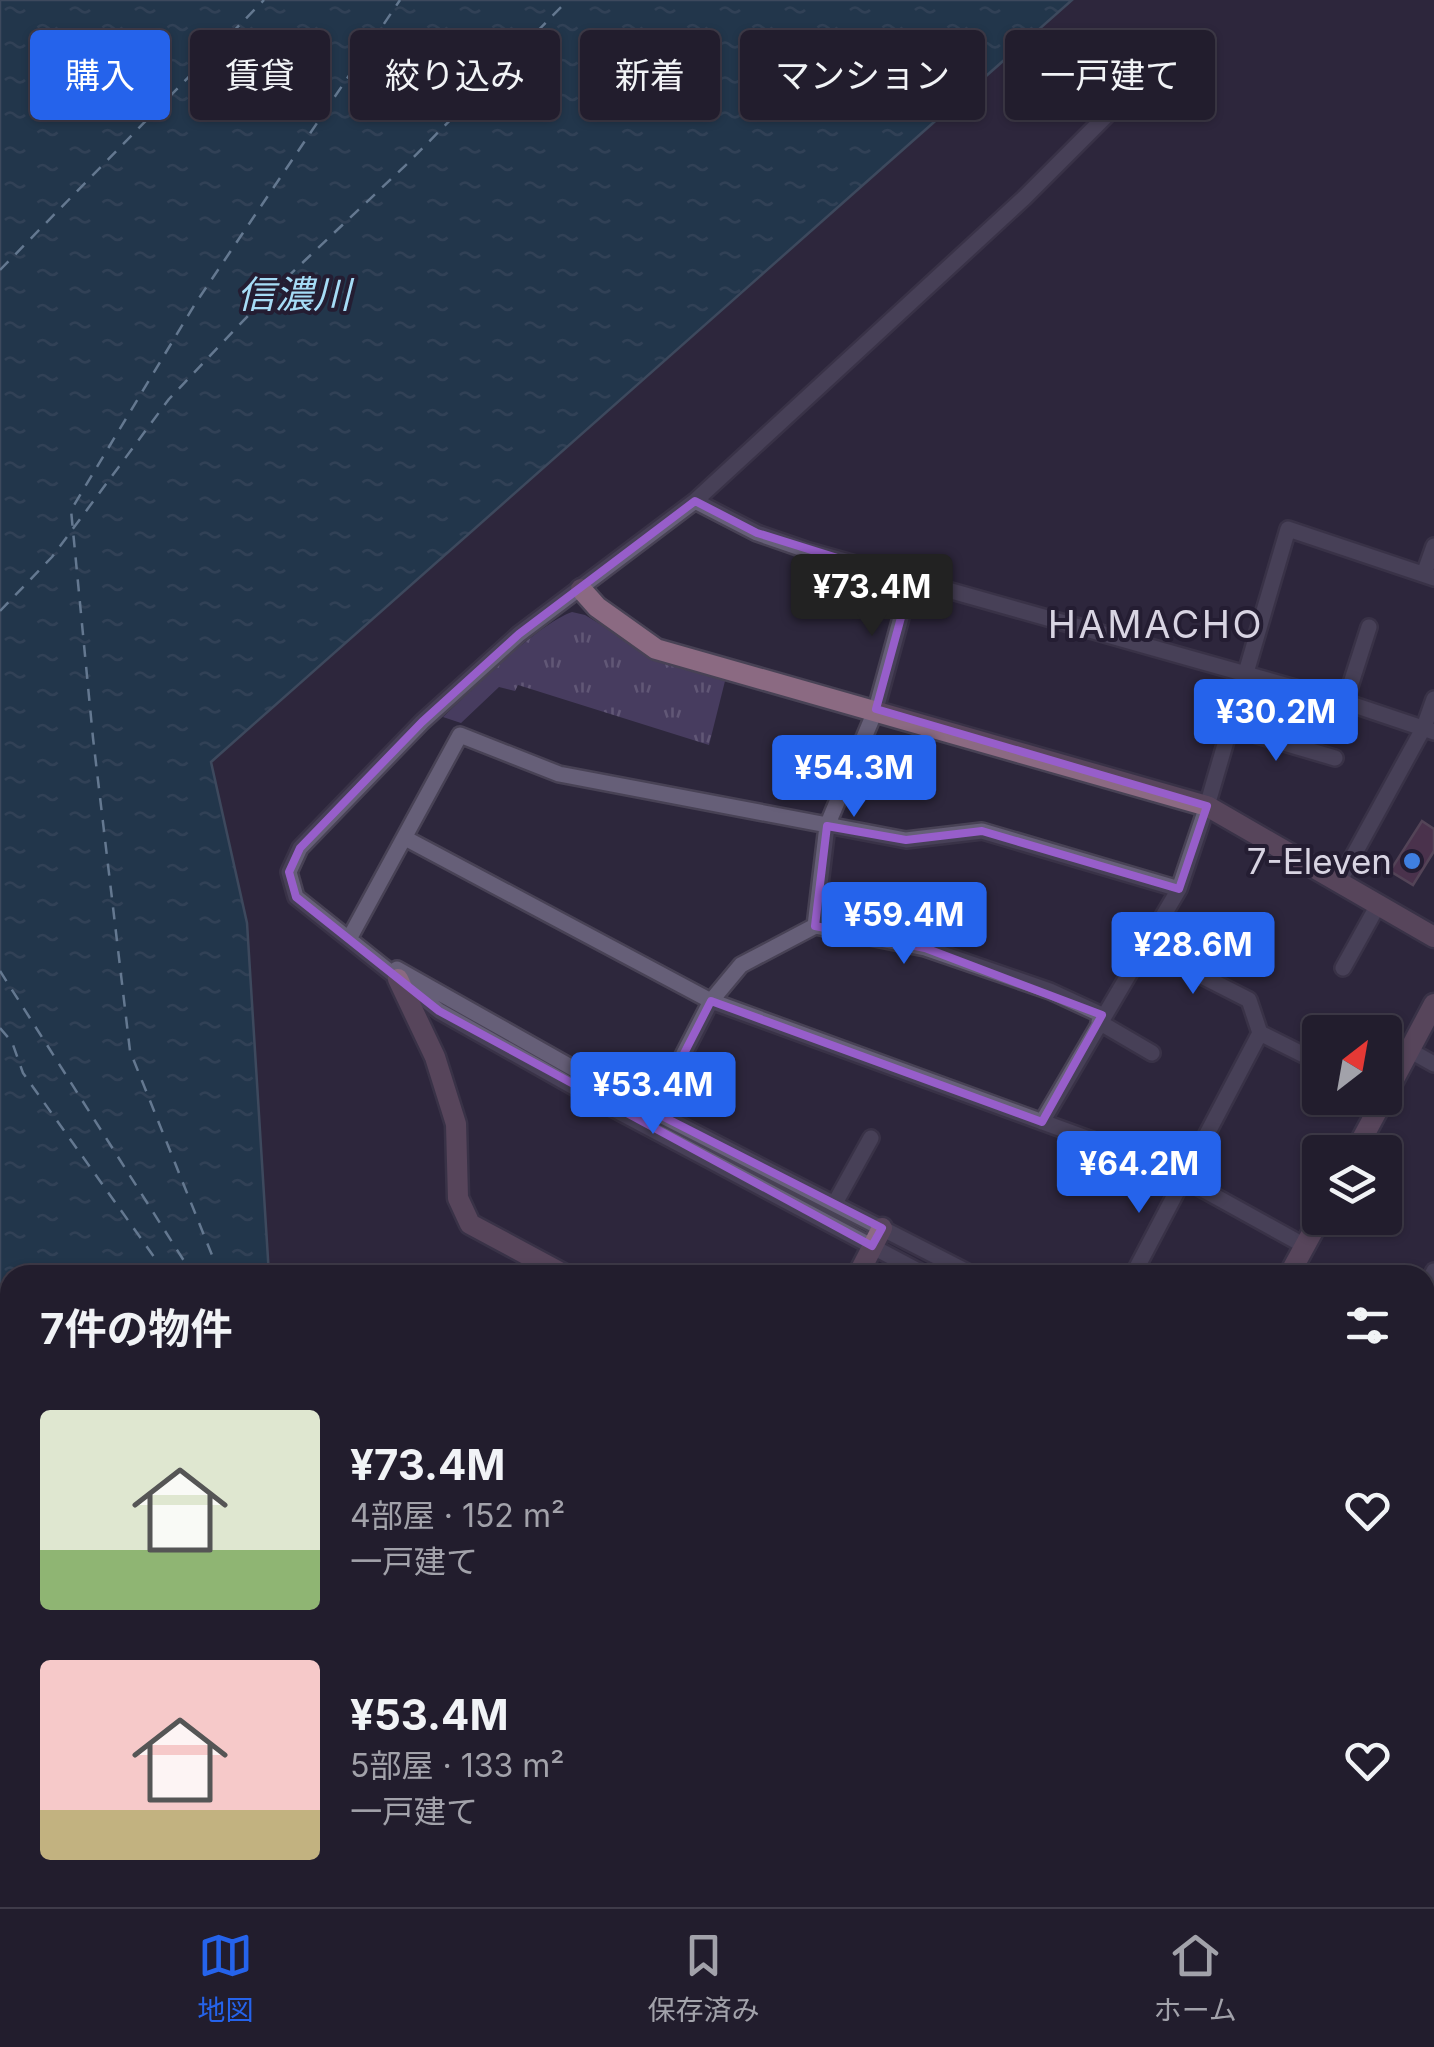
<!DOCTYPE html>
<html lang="ja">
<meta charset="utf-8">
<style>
:root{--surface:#221d2d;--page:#2e2a39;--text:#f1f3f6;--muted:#a2a2aa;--line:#3f3b49;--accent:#2563eb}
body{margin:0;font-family:Inter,"Noto Sans JP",sans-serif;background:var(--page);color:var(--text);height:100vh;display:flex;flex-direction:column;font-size:38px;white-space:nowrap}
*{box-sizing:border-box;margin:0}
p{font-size:32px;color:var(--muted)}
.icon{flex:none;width:55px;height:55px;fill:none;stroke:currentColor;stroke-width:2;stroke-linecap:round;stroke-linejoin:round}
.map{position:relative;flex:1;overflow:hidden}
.side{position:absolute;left:0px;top:1265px;width:1435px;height:642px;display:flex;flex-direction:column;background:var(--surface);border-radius:30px 30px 0 0;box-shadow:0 2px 8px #0004,0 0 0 2px var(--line)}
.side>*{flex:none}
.guide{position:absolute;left:30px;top:30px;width:1375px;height:90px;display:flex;gap:20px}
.needle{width:65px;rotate:31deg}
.buttons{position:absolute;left:1302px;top:1015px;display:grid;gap:20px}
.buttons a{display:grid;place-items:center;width:100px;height:100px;border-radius:10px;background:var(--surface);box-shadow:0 2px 8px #0004,0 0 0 2px var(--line);font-size:50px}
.price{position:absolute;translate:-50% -85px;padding:0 22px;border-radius:10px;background:var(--accent);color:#fff;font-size:32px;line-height:65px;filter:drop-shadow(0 2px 5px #0008)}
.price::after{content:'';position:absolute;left:50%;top:60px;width:30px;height:22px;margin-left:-15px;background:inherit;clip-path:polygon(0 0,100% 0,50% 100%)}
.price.on{background:#222;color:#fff}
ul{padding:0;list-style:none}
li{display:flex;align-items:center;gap:30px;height:250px;padding:0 40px}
li span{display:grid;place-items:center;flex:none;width:280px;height:200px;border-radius:10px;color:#555}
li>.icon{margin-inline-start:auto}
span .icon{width:120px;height:120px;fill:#fffc;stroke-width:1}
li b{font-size:42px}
h2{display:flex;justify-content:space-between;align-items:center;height:120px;padding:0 40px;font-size:42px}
.tag{padding:0 35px;border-radius:10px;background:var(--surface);box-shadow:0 2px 8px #0004,0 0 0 2px var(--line);font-size:35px;line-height:90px}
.tag.on{background:var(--accent);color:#fff}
.menu{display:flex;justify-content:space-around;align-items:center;height:140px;border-top:2px solid var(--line);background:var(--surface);font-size:28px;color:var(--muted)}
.menu a{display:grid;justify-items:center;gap:5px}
.menu .on{color:var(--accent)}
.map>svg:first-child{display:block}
.park{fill:url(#park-tufts)}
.water{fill:url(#water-ripples);stroke:#507386;stroke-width:2.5}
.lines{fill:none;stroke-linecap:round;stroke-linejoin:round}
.ferry{stroke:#a6dcf6;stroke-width:2.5;stroke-dasharray:12 10;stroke-linecap:butt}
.building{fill:#6e4061;stroke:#816879;stroke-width:2.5}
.street-casing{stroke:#484255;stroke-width:20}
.secondary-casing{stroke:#484255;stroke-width:25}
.street{stroke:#665f78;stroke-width:15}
.secondary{stroke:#8b6a82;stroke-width:20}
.marked{fill:none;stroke:#975eca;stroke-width:8;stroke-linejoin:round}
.shop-dot{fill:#3f7fe0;stroke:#241d32;stroke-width:4}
.labels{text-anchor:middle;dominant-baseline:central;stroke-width:8;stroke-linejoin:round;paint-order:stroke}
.poi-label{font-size:35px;fill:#d8d4e2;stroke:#241d32;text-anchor:end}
.water-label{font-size:38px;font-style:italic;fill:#a6dcf6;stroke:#241d32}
.neighbourhood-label{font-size:38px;letter-spacing:2.5px;fill:#d8d4e2;stroke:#241d32}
</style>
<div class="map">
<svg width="1434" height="1907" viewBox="0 0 1434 1907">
<defs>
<pattern id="park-tufts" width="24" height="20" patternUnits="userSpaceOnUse" patternTransform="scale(2.5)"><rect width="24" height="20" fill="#473c5f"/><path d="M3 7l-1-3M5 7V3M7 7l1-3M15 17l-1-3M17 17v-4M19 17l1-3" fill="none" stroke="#615776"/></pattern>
<pattern id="water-ripples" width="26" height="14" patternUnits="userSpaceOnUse" patternTransform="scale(2.5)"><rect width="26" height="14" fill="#15495e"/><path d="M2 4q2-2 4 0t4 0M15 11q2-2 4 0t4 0" fill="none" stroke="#366275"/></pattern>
</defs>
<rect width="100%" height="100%" fill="#2d273c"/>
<!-- park -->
<path class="park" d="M572 612 585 615 650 654 726 677 709 745 518 685 515 691 499 687 461 723 443 717C472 690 536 625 572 612Z"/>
<!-- water -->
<path class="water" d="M0 0H1072L211 762 247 923 269 1275H10V1898H47L46 1907H0Z"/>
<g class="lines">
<!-- ferry -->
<path class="ferry" d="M0 270 264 0
M0 611 52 557 169 399 263 300 408 163 568 0
M0 971 193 1275
M0 1028 12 1042 23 1073 167 1275
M220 1275 130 1051 93 738 71 510 195 304 400 0"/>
</g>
<!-- building -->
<path class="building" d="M1422 821 1434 829V851L1413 885 1390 871Z"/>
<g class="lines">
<defs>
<path id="street" d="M695 501 757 533 806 550 1345 702 1434 732
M1424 574 1434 546
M1345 702 1369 627
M1230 727 1335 758
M405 838 711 1001 1100 1143 1184 1179 1305 1246
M1339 882 1424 727 1434 699
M815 926 827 826 876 709 911 581
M349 939 460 735 559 774 906 840 982 831 1179 889
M1143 946 1249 1000 1260 1033 1320 1063
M1343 968 1378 905
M397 969 608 1088 973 1275
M1099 1022 1152 1053
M1409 1050 1434 1064
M654 1112 711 1001 741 965 815 926 925 948 1050 991 1102 1015
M1042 1122 1179 889 1207 806 1288 529 1434 578
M835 1203 871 1138
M926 1275 604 1104 439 1011 296 897 289 872 300 848 422 722 519 634 695 501 1024 198 1148 74
M1133 1275 1260 1033
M1425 1288 1434 1271
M1425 1448 1434 1450
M1425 1590 1434 1574
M1425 1684 1434 1679
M1057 1898 1080 1907
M1268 1898 1270 1907
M1387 1898 1388 1907
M1132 1907 1136 1898"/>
<path id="secondary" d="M581 589 597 607 656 649 1207 806 1434 937
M398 979 435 1057 456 1124 458 1198 470 1224 565 1275
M1385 1096 1434 1004
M1355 1152 1384 1098
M858 1275 882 1228
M1289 1275 1320 1218
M1425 1738 1434 1752
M542 1907 547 1898
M979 1907 983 1898"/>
</defs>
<!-- street casing -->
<use href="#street" class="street-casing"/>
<!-- secondary casing -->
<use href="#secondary" class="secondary-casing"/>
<!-- street -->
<use href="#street" class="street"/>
<!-- secondary -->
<use href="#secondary" class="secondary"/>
</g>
<!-- marked area -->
<path d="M0 0H1434V1907H0ZM695 501 757 533 911 581 876 709 1207 806 1179 889 982 831 906 840 827 826 815 926 925 948 1102 1015 1042 1122 711 1001 654 1112 882 1228 872 1246 439 1011 296 897 289 872 300 848 422 722 519 634Z" fill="#2d273c" fill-opacity=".55" fill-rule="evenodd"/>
<path class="marked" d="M695 501 757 533 911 581 876 709 1207 806 1179 889 982 831 906 840 827 826 815 926 925 948 1102 1015 1042 1122 711 1001 654 1112 882 1228 872 1246 439 1011 296 897 289 872 300 848 422 722 519 634Z"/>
<!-- markers -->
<circle class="shop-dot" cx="1412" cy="861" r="10"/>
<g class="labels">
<!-- poi labels -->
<g class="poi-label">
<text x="1392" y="861">7-Eleven</text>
</g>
<!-- water labels -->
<g class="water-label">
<text x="294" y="294">信濃川</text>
</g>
<!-- neighbourhood labels -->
<g class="neighbourhood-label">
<text x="1156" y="624">HAMACHO</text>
</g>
</g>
</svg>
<div class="buttons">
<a><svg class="needle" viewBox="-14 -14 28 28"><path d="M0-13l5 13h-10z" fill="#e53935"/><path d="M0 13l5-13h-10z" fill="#a2a2aa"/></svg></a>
<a><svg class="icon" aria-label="layers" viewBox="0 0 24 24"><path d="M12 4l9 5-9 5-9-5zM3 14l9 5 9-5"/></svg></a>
</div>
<b class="price on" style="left:872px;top:639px">¥73.4M</b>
<b class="price" style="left:1276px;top:764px">¥30.2M</b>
<b class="price" style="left:854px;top:820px">¥54.3M</b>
<b class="price" style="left:904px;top:967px">¥59.4M</b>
<b class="price" style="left:1193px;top:997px">¥28.6M</b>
<b class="price" style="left:653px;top:1137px">¥53.4M</b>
<b class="price" style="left:1139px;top:1216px">¥64.2M</b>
<div class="guide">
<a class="tag on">購入</a>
<a class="tag">賃貸</a>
<a class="tag">絞り込み</a>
<a class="tag">新着</a>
<a class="tag">マンション</a>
<a class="tag">一戸建て</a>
</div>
<section class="side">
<h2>7件の物件<svg class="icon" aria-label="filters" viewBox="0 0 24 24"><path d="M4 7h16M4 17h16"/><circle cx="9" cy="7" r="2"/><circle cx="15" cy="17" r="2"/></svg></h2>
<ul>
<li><span style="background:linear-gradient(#dfe7d0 70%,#8fb573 0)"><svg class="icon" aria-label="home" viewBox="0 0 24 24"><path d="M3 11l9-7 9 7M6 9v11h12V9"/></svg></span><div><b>¥73.4M</b><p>4部屋 · 152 m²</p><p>一戸建て</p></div><svg class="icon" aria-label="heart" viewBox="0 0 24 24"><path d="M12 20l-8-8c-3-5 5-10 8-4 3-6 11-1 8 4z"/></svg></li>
<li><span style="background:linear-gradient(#f6c9c9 75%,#c2b280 0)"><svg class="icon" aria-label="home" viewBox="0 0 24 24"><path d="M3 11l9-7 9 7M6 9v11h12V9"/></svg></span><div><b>¥53.4M</b><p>5部屋 · 133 m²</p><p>一戸建て</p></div><svg class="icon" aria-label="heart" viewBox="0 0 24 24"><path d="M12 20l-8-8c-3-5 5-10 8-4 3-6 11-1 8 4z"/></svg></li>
</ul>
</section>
</div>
<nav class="menu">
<a class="on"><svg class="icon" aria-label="map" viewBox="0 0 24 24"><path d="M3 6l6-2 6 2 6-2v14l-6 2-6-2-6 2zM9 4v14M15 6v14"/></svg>地図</a>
<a><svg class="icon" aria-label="saved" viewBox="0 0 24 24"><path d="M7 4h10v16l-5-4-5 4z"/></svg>保存済み</a>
<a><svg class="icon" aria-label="home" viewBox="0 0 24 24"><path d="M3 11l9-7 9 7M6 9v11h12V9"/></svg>ホーム</a>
</nav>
